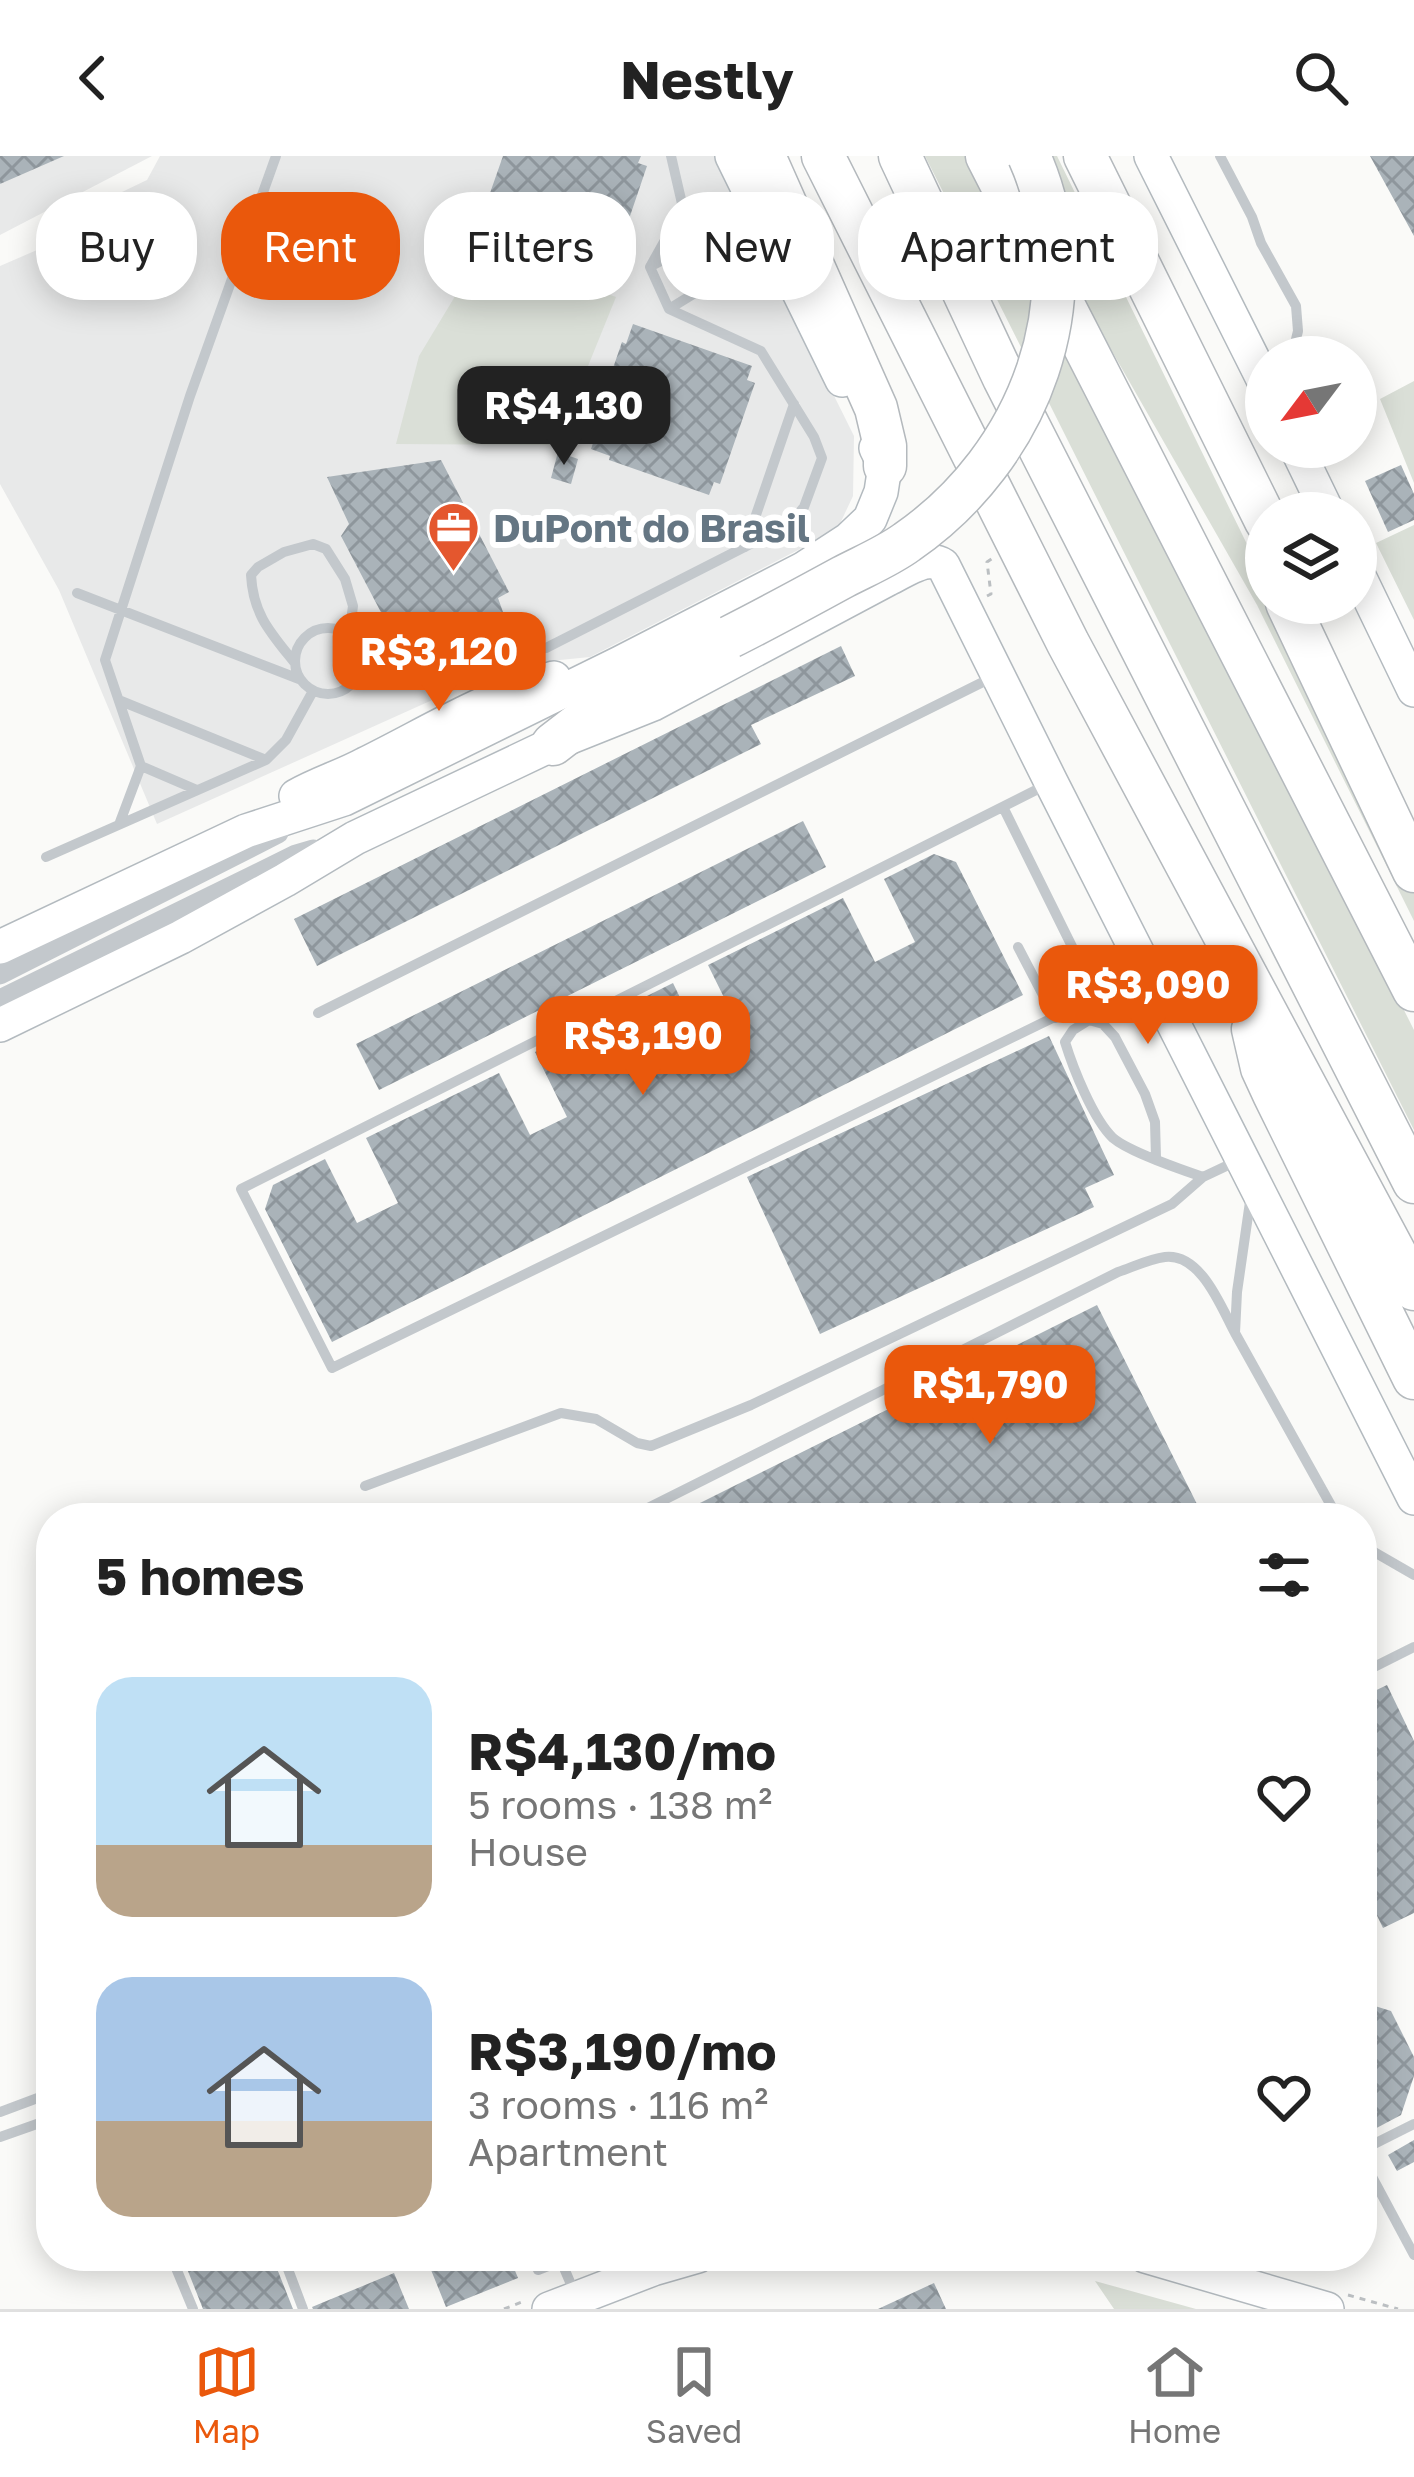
<!DOCTYPE html>
<meta charset="utf-8">
<style>
:root{--surface:#fff;--page:#f6f6f6;--text:#222;--muted:#767676;--line:#e0e0e0;--accent:#ea580c}
body{margin:0;font-family:"Golos Text",sans-serif;background:var(--page);color:var(--text);height:100vh;display:flex;flex-direction:column;font-size:45px;white-space:nowrap}
*{box-sizing:border-box;margin:0}
p{font-size:39px;color:var(--muted)}
.icon{flex:none;width:66px;height:66px;fill:none;stroke:currentColor;stroke-width:2;stroke-linecap:round;stroke-linejoin:round}
.map{position:relative;flex:1;overflow:hidden}
.side{position:absolute;left:36px;top:1347px;width:1341px;height:768px;display:flex;flex-direction:column;background:var(--surface);border-radius:48px;box-shadow:0 6px 30px #0003}
.side>*{flex:none}
.hud{position:absolute;left:36px;top:36px;width:1344px;height:108px;display:flex;gap:24px}
.needle{width:78px;rotate:238deg}
.tools{position:absolute;left:1245px;top:180px;display:grid;gap:24px}
.tools a{display:grid;place-items:center;width:132px;height:132px;border-radius:50%;background:var(--surface);box-shadow:0 6px 30px #0003;font-size:60px}
.price{position:absolute;translate:-50% -102px;padding:0 27px;border-radius:24px;background:var(--accent);color:#fff;font-size:39px;line-height:78px;filter:drop-shadow(0 3px 6px #0008)}
.price::after{content:'';position:absolute;left:50%;top:72px;width:36px;height:27px;margin-left:-18px;background:inherit;clip-path:polygon(0 0,100% 0,50% 100%)}
.price.active{background:#222;color:#fff}
ul{padding:0;list-style:none}
li{display:flex;align-items:center;gap:36px;height:300px;padding:0 60px}
li span{display:grid;place-items:center;flex:none;width:336px;height:240px;border-radius:36px;color:#555}
li>.icon{margin-inline-start:auto}
span .icon{width:144px;height:144px;fill:#fffc;stroke-width:1}
li b{font-size:51px}
h2{display:flex;justify-content:space-between;align-items:center;height:144px;padding:0 60px;font-size:51px}
.tag{padding:0 42px;border-radius:48px;background:var(--surface);box-shadow:0 6px 30px #0003;font-size:42px;line-height:108px}
.tag.active{background:var(--accent);color:#fff}
header{display:flex;justify-content:space-between;align-items:center;height:156px;padding:0 60px;background:var(--surface);font-size:54px;font-weight:700}
.menu{display:flex;justify-content:space-around;align-items:center;height:168px;border-top:3px solid var(--line);background:var(--surface);font-size:33px;color:var(--muted)}
.menu a{display:grid;justify-items:center;gap:6px}
.menu .active{color:var(--accent)}
.map>svg:first-child{display:block}
.built{fill:#e8e9e9}
.green{fill:#dadfd7}
.building{fill:url(#building-cross-hatch)}
.lines{fill:none;stroke-linecap:round;stroke-linejoin:round}
.secondary-casing{stroke:#b3babf;stroke-width:36}
.highway-casing{stroke:#b4b9bd;stroke-width:45}
.path{stroke:#bbbfc2;stroke-width:3;stroke-dasharray:6 6;stroke-linecap:butt}
.lane{stroke:#c3c8cc;stroke-width:10}
.street{stroke:#c3c8cc;stroke-width:21}
.secondary{stroke:#fff;stroke-width:33}
.highway{stroke:#fff;stroke-width:42}
.highway-bridge-casing{stroke:#b4b9bd;stroke-width:45;stroke-linecap:butt}
.highway-bridge{stroke:#fff;stroke-width:42}
.labels{text-anchor:middle;dominant-baseline:central;stroke-width:12;stroke-linejoin:round;paint-order:stroke}
.poi-label{font-size:39px;font-weight:bold;fill:#657683;stroke:#fff;text-anchor:start}
</style>
<header><svg class="icon" aria-label="back" viewBox="0 0 24 24"><path d="M15 5l-7 7 7 7"/></svg>Nestly<svg class="icon" aria-label="search" viewBox="0 0 24 24"><circle cx="10" cy="10" r="6"/><path d="M15 15l6 6"/></svg></header>
<div class="map">
<svg width="1414" height="2153" viewBox="0 0 1414 2153">
<defs>
<pattern id="building-cross-hatch" width="8" height="8" patternUnits="userSpaceOnUse" patternTransform="scale(3)"><rect width="8" height="8" fill="#aab3b9"/><path d="M0 0l8 8M0 8l8-8" fill="none" stroke="#8e969c"/></pattern>
</defs>
<rect width="100%" height="100%" fill="#fafaf8"/>
<!-- built -->
<path class="built" d="M0 0H152L0 79Z
M160 0H715L854 280 853 340 837 374 590 501 510 509 157 668 59 434 0 328V110L37 94 47 72 147 24Z"/>
<!-- green -->
<path class="green" d="M925 0H975L1414 874V974Z
M1040 0H1057L1266 427V447H1276L1414 732V765L1257 449 1101 176 1017 10Z
M463 88 616 141 556 289 396 288 419 200 454 142Z
M1414 225V327L1380 243Z
M1414 369V464L1376 387Z
M1095 2125 1196 2153H1114Z"/>
<!-- building -->
<path class="building" d="M0 0H64L0 28Z
M503 0H641L638 7 647 10 612 113 605 111 600 124 500 89 501 86 480 78 487 58 483 57Z
M1370 0H1414V80Z
M633 168 752 210 747 224 755 227 720 328 714 326 709 339 609 304 610 300 591 293 598 272 593 270 622 186 626 188Z
M558 296 578 303 571 328 551 322Z
M441 304 509 436 498 442 503 456 420 495 414 482 396 485 341 380 349 368 327 321Z
M1401 309 1414 338V364L1388 376 1365 325Z
M841 490 855 520 751 569 761 588 317 810 294 763Z
M803 665 826 711 379 934 356 888Z
M934 698 956 706 1023 839 332 1186 265 1053 273 1029 325 1003 357 1067 398 1047 366 982 499 917 530 979 567 961 535 896 673 827 703 889 739 872 708 809 843 742 875 806 915 786 884 723Z
M1049 880 1114 1019 1085 1032 1094 1051 820 1178 747 1021Z
M1097 1149 1204 1362H670Z
M1387 1529 1414 1585V1757L1383 1772 1362 1729V1541Z
M1362 1846 1391 1855 1414 1901V1920L1401 1959 1369 1976 1362 1962Z
M1414 1984V2006L1397 2015 1388 1999Z
M182 2100H272L293 2153H203Z
M450 2100H509L518 2122 446 2151 429 2109Z
M394 2117 409 2153H313L312 2151Z
M934 2127 946 2153H878Z"/>
<g class="lines">
<defs>
<path id="secondary" d="M732 0 842 224
M1151 0 1266 229
M1296 291 1328 357
M1356 414 1414 534
M296 640C319 627 343 620 365 608 428 577 486 540 554 522
M0 791 246 675 344 643 620 507 803 413 849 383 870 363 881 336 885 310 876 292
M0 869 181 781 285 724 355 682 553 588 653 548 888 423C905 415 927 398 943 409L1051 626 1414 1342
M1145 2100 1327 2153
M549 2153 653 2113 698 2100"/>
<path id="highway" d="M764 0 876 252 885 290V310
M823 0 1068 487 1414 1133
M900 0 1004 222 1414 1026
M987 0 1414 834
M1085 0 1266 365
M1287 447 1414 715
M553 588 597 554 730 481
M1253 873 1262 912 1274 938 1414 1222"/>
</defs>
<!-- secondary casing -->
<use href="#secondary" class="secondary-casing"/>
<!-- highway casing -->
<use href="#highway" class="highway-casing"/>
<!-- path -->
<path class="path" d="M987 440 991 438 987 406 993 402
M1057 2100 1082 2102 1121 2111
M1348 2139 1398 2153
M504 2153 522 2146"/>
<!-- lane -->
<path class="lane" d="M1220 0 1252 61 1261 87 1296 150 1298 175 1293 196 1289 201
M653 109 754 57
M669 153 768 92
M745 391 794 248
M77 437 299 523
M295 505a33 33 0 1 1 66 0a33 33 0 1 1-66 0Z
M294 506C270 476 253 458 251 419L258 411 284 396 313 388 326 393 345 423 353 450 349 479
M361 510 463 511 546 492 790 368 804 351 822 302 814 281 761 195 669 153 650 111 683 52 671 0
M121 545 266 604
M141 610 197 634
M1048 628 241 1033 332 1212 1141 819
M1003 651 1097 841
M120 666 141 610 105 504 190 240 276 0
M46 701 266 604 286 584 313 535
M1018 791 1055 862
M318 857 991 522
M1156 1002 1155 966 1145 938 1115 881 1103 868 1089 864 1073 874 1065 886C1073 912 1093 963 1113 982 1128 995 1182 1014 1203 1021
M1251 1039 1237 1136 1235 1177 1338 1362
M365 1330 561 1257 596 1263 637 1287 651 1290 751 1249 1172 1048 1203 1021 1239 1004
M628 1362 1118 1116C1133 1111 1149 1103 1165 1101 1201 1097 1221 1151 1235 1177
M1362 1389 1414 1419
M1362 1517 1414 1491
M0 1956 51 1937
M0 1981 51 1963
M1362 1994 1414 1968
M1362 2002 1414 2099
M171 2100 193 2153
M283 2100 303 2153
M533 2100 538 2114 573 2100
M561 2105 576 2140
M1244 2118 1280 2100"/>
<!-- street -->
<path class="street" d="M0 818 278 677
M0 844 296 699 313 694"/>
<!-- secondary -->
<use href="#secondary" class="secondary"/>
<!-- highway -->
<use href="#highway" class="highway"/>
<defs>
<path id="highway-bridge" d="M730 481C768 462 806 441 843 421 864 410 888 400 907 386 1030 301 1092 141 1029 0"/>
</defs>
<!-- highway-bridge casing -->
<use href="#highway-bridge" class="highway-bridge-casing"/>
<!-- highway-bridge -->
<use href="#highway-bridge" class="highway-bridge"/>
</g>
<!-- icons -->
<defs>
<symbol id="office-pin" viewBox="-11 -11 22 30"><path d="M0 17L-7.5 6A9.5 9.5 0 1 1 7.5 6Z" fill="#e4572e" stroke="#fff"/><path d="M-6-3h4V-5.5h4V-3h4V5H-6ZM-1-4.5V-3h2v-1.5ZM-6 0V1H6V0Z" fill="#fff"/></symbol>
</defs>
<g fill-rule="evenodd">
<use href="#office-pin" x="424" y="342" width="59" height="81"/>
</g>
<g class="labels">
<!-- poi labels -->
<g class="poi-label">
<text x="493" y="371">DuPont do Brasil</text>
</g>
</g>
</svg>
<div class="tools">
<a><svg class="needle" viewBox="-14 -14 28 28"><path d="M0-13l5 13h-10z" fill="#e53935"/><path d="M0 13l5-13h-10z" fill="#767676"/></svg></a>
<a><svg class="icon" aria-label="layers" viewBox="0 0 24 24"><path d="M12 4l9 5-9 5-9-5zM3 14l9 5 9-5"/></svg></a>
</div>
<b class="price active" style="left:564px;top:312px">R$4,130</b>
<b class="price" style="left:439px;top:558px">R$3,120</b>
<b class="price" style="left:1148px;top:891px">R$3,090</b>
<b class="price" style="left:643px;top:942px">R$3,190</b>
<b class="price" style="left:990px;top:1291px">R$1,790</b>
<div class="hud">
<a class="tag">Buy</a>
<a class="tag active">Rent</a>
<a class="tag">Filters</a>
<a class="tag">New</a>
<a class="tag">Apartment</a>
</div>
<section class="side">
<h2>5 homes<svg class="icon" aria-label="filters" viewBox="0 0 24 24"><path d="M4 7h16M4 17h16"/><circle cx="9" cy="7" r="2"/><circle cx="15" cy="17" r="2"/></svg></h2>
<ul>
<li><span style="background:linear-gradient(#bfe0f5 70%,#b9a48a 0)"><svg class="icon" aria-label="home" viewBox="0 0 24 24"><path d="M3 11l9-7 9 7M6 9v11h12V9"/></svg></span><div><b>R$4,130/mo</b><p>5 rooms · 138 m²</p><p>House</p></div><svg class="icon" aria-label="heart" viewBox="0 0 24 24"><path d="M12 20l-8-8c-3-5 5-10 8-4 3-6 11-1 8 4z"/></svg></li>
<li><span style="background:linear-gradient(#a9c7e8 60%,#b9a48a 0)"><svg class="icon" aria-label="home" viewBox="0 0 24 24"><path d="M3 11l9-7 9 7M6 9v11h12V9"/></svg></span><div><b>R$3,190/mo</b><p>3 rooms · 116 m²</p><p>Apartment</p></div><svg class="icon" aria-label="heart" viewBox="0 0 24 24"><path d="M12 20l-8-8c-3-5 5-10 8-4 3-6 11-1 8 4z"/></svg></li>
</ul>
</section>
</div>
<nav class="menu">
<a class="active"><svg class="icon" aria-label="map" viewBox="0 0 24 24"><path d="M3 6l6-2 6 2 6-2v14l-6 2-6-2-6 2zM9 4v14M15 6v14"/></svg>Map</a>
<a><svg class="icon" aria-label="saved" viewBox="0 0 24 24"><path d="M7 4h10v16l-5-4-5 4z"/></svg>Saved</a>
<a><svg class="icon" aria-label="home" viewBox="0 0 24 24"><path d="M3 11l9-7 9 7M6 9v11h12V9"/></svg>Home</a>
</nav>
